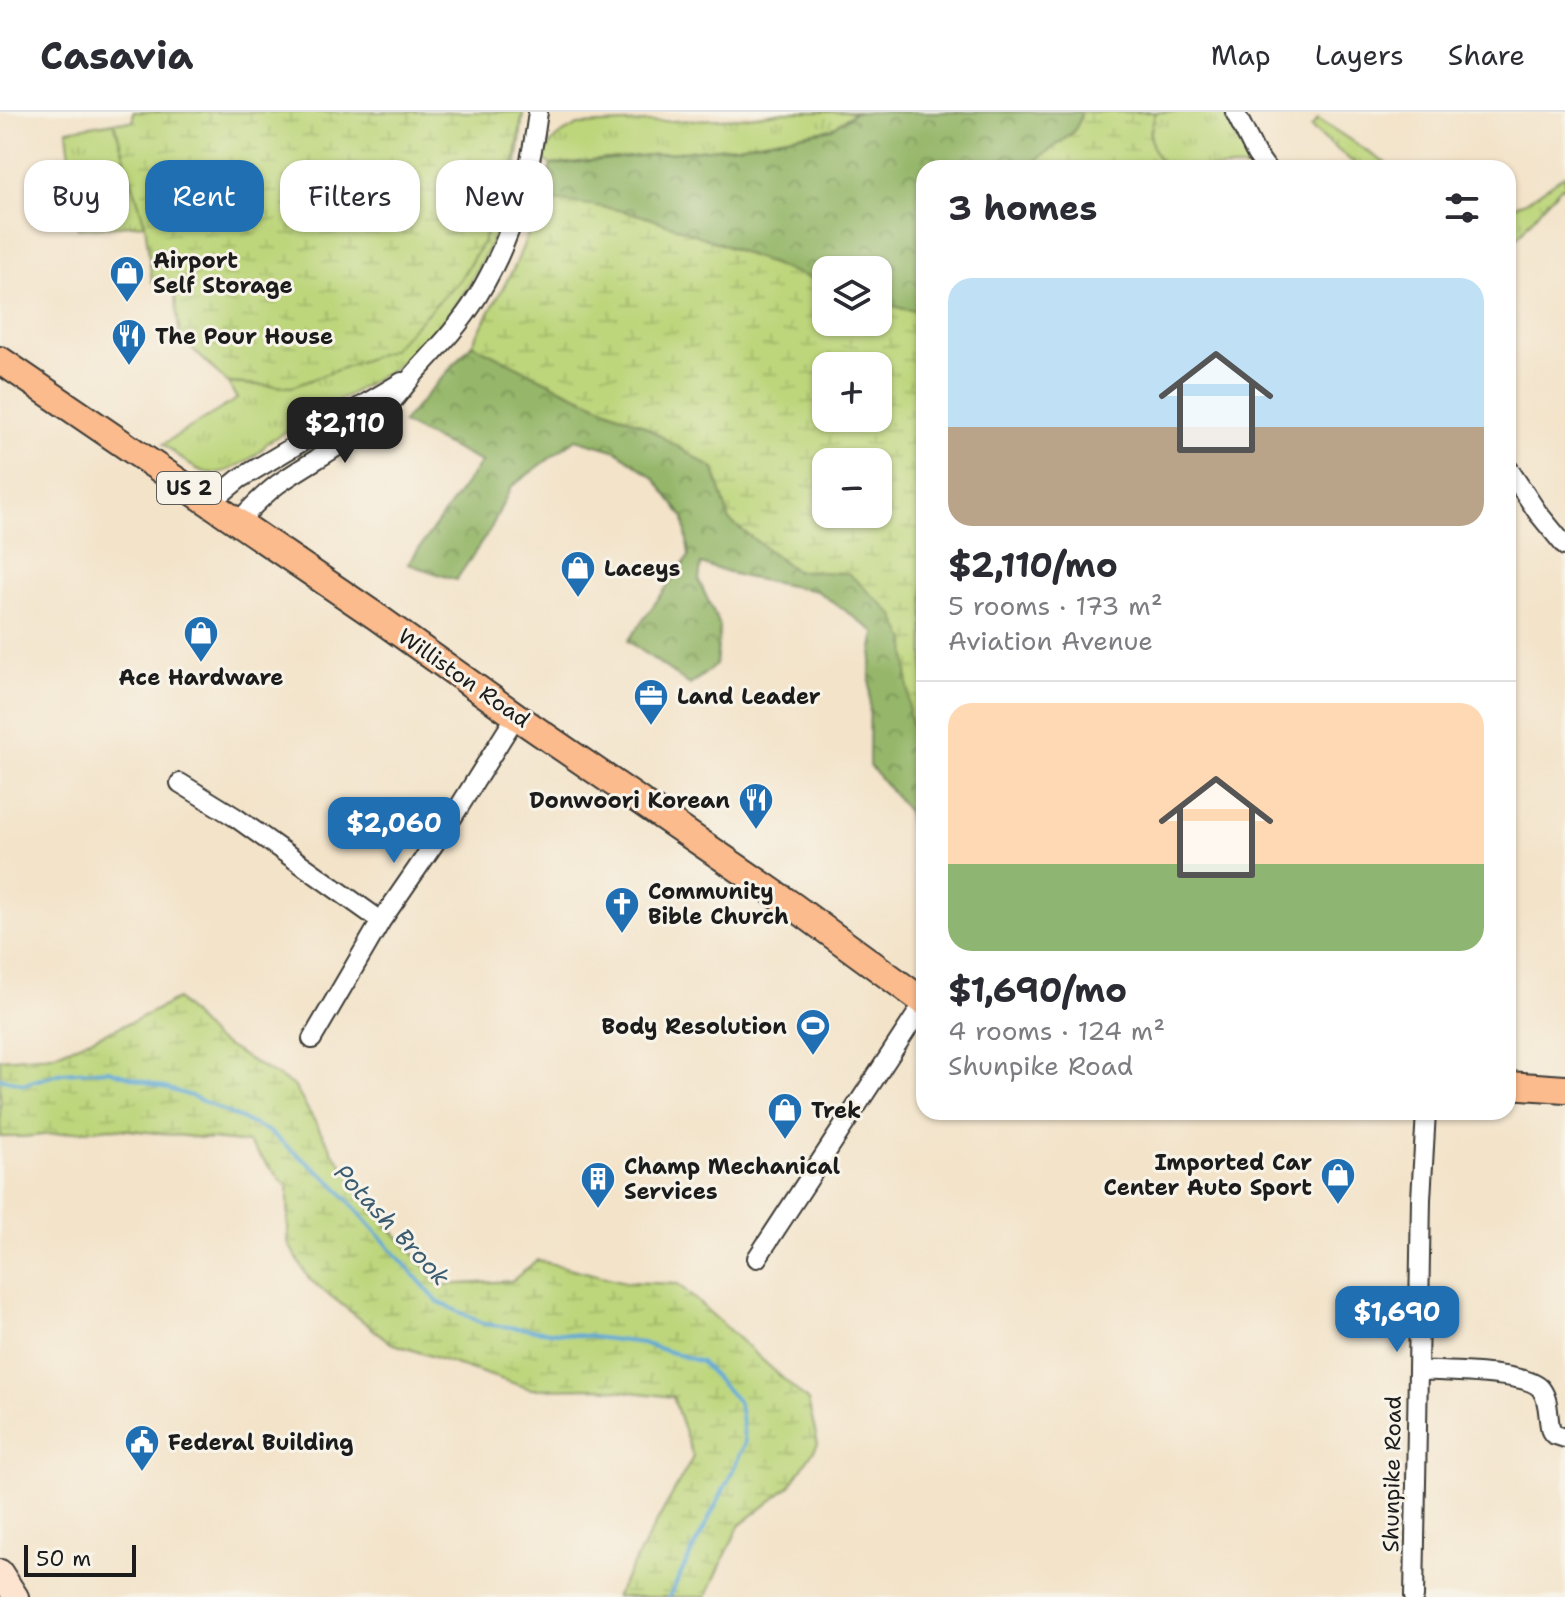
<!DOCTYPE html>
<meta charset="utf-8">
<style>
:root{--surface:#fff;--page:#f2f2f3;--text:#2b2b33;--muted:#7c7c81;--line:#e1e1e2;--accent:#1f6fb2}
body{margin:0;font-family:"Shantell Sans",sans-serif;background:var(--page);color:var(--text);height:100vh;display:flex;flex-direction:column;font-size:30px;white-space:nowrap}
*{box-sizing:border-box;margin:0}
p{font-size:26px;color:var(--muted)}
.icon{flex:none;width:44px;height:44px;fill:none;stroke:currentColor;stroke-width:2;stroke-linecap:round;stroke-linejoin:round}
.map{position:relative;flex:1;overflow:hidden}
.details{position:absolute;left:916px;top:48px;width:600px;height:960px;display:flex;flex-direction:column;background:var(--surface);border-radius:24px;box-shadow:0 2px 6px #0004}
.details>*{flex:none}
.hud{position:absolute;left:24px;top:48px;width:760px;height:72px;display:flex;gap:16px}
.buttons{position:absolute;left:812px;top:144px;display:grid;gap:16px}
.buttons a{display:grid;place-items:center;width:80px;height:80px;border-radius:16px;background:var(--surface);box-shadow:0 2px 6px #0004;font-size:40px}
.scale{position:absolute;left:24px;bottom:20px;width:112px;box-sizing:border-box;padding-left:8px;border:4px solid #1c1c1c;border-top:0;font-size:22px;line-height:28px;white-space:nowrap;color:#1c1c1c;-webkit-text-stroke:6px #f7f3e8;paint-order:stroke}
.price{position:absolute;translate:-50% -68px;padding:0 18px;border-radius:16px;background:var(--accent);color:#fff;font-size:26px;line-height:52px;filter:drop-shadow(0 2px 4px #0008)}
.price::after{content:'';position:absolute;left:50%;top:48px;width:24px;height:18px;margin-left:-12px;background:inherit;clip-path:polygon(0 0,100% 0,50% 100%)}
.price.on{background:#222;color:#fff}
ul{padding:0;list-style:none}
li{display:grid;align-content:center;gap:16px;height:424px;padding:0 32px}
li+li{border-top:2px solid var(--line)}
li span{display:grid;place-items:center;height:248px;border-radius:24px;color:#555}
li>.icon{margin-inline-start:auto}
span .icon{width:144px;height:144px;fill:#fffc;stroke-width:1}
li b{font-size:34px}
h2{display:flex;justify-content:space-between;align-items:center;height:96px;padding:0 32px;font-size:34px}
.pill{padding:0 28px;border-radius:24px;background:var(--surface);box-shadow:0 2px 6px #0004;font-size:28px;line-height:72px}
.pill.on{background:var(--accent);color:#fff}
header{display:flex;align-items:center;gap:48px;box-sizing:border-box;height:112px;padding:0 40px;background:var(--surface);border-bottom:2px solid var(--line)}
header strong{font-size:38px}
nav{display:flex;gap:44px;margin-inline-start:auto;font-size:28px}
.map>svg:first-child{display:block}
.grass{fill:url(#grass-tufts);stroke:#6c794c;stroke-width:2}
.forest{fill:url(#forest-crowns);stroke:#596a44;stroke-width:2}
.wetland{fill:url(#wetland-marsh);stroke:#6c794c;stroke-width:2;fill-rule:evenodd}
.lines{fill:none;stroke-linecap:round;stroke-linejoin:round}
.stream{stroke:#5fa9d6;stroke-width:4}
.street-casing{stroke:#3c3a36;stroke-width:22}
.secondary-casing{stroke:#3c3a36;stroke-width:28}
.primary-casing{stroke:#3c3a36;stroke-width:30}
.street{stroke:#fff;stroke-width:18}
.secondary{stroke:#fde4d1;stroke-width:24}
.primary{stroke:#fbbb8c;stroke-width:26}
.labels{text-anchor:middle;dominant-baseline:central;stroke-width:6;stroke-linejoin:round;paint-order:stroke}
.shield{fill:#f7f3e8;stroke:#5e5c59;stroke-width:2}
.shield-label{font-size:20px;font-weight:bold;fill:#1c1c1c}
.poi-label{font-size:22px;font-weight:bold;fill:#1c1c1c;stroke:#f7f3e8;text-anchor:start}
.street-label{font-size:22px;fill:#1c1c1c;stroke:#f7f3e8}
.water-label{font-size:24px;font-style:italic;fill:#3a5b70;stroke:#f7f3e8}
</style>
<header>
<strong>Casavia</strong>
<nav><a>Map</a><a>Layers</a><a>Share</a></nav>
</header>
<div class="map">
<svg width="1565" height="1485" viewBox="0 0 1565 1485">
<defs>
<pattern id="grass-tufts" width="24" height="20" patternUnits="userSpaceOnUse" patternTransform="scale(2)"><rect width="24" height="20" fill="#bdd67b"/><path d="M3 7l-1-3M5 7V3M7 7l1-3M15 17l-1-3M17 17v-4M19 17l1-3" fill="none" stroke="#a2b76a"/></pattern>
<pattern id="forest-crowns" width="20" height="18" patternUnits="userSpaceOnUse" patternTransform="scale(2)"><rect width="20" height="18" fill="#96b76b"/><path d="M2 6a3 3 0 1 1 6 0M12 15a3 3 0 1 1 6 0" fill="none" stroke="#7a9457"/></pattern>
<pattern id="wetland-marsh" width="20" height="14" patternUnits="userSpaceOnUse" patternTransform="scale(2)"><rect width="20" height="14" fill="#bdd67b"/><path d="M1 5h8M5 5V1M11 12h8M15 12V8" fill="none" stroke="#a2b76a"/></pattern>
</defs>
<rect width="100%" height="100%" fill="#f7f3e8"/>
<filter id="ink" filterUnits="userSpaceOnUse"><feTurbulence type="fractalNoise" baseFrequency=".0125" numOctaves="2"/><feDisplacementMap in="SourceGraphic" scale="16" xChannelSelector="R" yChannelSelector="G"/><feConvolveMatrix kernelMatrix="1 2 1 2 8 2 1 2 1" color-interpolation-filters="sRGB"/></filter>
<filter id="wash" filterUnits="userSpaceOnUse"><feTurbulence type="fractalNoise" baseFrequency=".006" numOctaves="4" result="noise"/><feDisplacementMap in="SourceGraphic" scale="32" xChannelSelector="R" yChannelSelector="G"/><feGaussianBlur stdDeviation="1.8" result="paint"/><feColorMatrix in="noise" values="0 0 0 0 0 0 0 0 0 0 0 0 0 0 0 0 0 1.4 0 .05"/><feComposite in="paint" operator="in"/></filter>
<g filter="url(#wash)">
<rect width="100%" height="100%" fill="#f3e3c9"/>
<!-- grass -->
<path class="grass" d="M523 0 519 40 512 77 494 125 471 170 442 211 396 255 268 330C261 340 253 345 243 351 206 373 193 355 163 332L237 287 228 271 292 275 459 169 481 133 498 95 515 48Z
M785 0H855L832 17 738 34 551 53 543 47C551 26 558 23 578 13L741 6Z
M1156 0H1224L1238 29 1255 56H1165C1149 36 1147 23 1156 0Z
M1318 7 1393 56H1360L1311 16Z
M114 10 145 112 78 117 67 18Z
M1565 63V76L1562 74 1542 95 1508 137V105L1516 93 1525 90Z"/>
<!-- forest -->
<path class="forest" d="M855 0H1081C1081 27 1042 37 1029 56H924V200L903 197 878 189V158H826V172L784 158 719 131 581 92 542 87 551 53 738 34 832 17Z
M472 232 558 275 641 312 714 357 730 409 796 459 848 461 924 493V766H919L907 698 869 653 870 561 875 520 817 479 744 465 701 452 699 469 720 514 716 553 690 573 628 529 689 444 684 406 654 366 617 339 576 327 511 375 490 418 456 468 408 452 481 350 402 311Z"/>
<!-- wetland -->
<path class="wetland" d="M133 0H523L515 48 498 95 481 133 459 169 391 238 292 275 228 271 180 225 173 170H152L145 112 114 10 133 9Z
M1081 0H1156C1147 23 1149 36 1165 56H1029C1042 37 1081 27 1081 0Z
M542 87C576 91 613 95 646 105 707 125 765 151 826 172V210H878V189L903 197 924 200V659L909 604 906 529 894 503 848 461 796 459 730 409 714 357 641 312 558 275 472 232 515 154ZM878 254V306H826V254ZM826 350H878V402H826Z
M177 887 213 926 294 974 332 1039 390 1116 442 1173 512 1169 537 1148 625 1170 678 1172 808 1289 818 1332 790 1374 739 1414 706 1485H615L693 1345 673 1285 599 1276 531 1277 391 1231 309 1167 288 1131V1075L248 1031 111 1016 23 1025H0V947L52 943 134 909Z"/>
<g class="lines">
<!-- stream -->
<path class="stream" d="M0 966 24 972 62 961 108 958 191 984 268 1019 333 1071 437 1189 484 1212 642 1231 701 1250 739 1291 745 1331 728 1369 669 1485"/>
</g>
</g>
<g filter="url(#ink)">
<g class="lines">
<defs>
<path id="street" d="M1235 0 1256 42 1266 56
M1508 356 1538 401 1565 434
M210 391 239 367 402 270
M238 410C251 396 263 383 278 372 308 351 342 334 370 311 388 296 401 279 415 261 437 237 460 213 477 185 511 129 530 65 538 0
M180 671 235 705 381 809
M312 927 381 809 454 703 516 604
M757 1146 924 891
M1418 1258C1443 1260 1527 1259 1541 1277 1550 1289 1547 1305 1551 1319L1553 1322 1565 1326
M1414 1485 1421 1087 1426 1000"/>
<path id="secondary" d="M0 1460 16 1485"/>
<path id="primary" d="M0 248 377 505 516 604 793 794 924 890
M1508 973 1565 977"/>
</defs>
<!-- street casing -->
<use href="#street" class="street-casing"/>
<!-- secondary casing -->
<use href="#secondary" class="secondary-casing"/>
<!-- primary casing -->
<use href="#primary" class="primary-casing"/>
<!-- street -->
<use href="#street" class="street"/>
<!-- secondary -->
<use href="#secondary" class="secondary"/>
<!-- primary -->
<use href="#primary" class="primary"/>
</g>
</g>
<!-- icons -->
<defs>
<symbol id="shop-pin" viewBox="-11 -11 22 30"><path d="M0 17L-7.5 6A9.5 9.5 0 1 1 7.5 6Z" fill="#1f6fb2" stroke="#f7f3e8"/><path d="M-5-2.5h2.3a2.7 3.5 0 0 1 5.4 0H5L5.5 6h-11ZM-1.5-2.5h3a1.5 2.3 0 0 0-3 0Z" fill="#fff"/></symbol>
<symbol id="restaurant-pin" viewBox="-11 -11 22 30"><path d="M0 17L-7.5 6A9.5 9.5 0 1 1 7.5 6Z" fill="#1f6fb2" stroke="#f7f3e8"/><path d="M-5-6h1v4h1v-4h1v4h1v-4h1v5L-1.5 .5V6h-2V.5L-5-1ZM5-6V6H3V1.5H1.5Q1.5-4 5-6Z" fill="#fff"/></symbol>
<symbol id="office-pin" viewBox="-11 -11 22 30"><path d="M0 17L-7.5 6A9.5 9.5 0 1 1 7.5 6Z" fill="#1f6fb2" stroke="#f7f3e8"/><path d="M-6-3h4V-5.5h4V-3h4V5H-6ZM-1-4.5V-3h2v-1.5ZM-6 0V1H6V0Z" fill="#fff"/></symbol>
<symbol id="church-pin" viewBox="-11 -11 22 30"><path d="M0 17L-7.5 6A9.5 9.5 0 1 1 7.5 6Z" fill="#1f6fb2" stroke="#f7f3e8"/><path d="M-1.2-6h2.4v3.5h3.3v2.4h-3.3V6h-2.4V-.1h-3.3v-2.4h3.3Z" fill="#fff"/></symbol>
<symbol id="stadium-pin" viewBox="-11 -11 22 30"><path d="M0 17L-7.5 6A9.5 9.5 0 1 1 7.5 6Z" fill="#1f6fb2" stroke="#f7f3e8"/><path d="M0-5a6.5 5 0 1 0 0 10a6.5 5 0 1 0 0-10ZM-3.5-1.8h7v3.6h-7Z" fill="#fff"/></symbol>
<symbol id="building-pin" viewBox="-11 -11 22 30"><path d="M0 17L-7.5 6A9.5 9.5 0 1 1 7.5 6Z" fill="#1f6fb2" stroke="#f7f3e8"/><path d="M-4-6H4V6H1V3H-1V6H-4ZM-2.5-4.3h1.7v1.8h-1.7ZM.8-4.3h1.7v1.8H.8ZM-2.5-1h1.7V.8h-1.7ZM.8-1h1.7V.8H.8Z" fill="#fff"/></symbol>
<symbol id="civic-pin" viewBox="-11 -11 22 30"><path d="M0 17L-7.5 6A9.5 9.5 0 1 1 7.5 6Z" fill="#1f6fb2" stroke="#f7f3e8"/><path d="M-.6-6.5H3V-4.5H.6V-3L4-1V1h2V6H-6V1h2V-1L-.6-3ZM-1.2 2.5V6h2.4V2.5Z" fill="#fff"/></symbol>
</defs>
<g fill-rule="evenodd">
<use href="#shop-pin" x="107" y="141" width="40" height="54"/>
<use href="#restaurant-pin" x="109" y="204" width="40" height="54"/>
<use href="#shop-pin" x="558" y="436" width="40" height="54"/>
<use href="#shop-pin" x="181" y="501" width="40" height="54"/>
<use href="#office-pin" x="631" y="564" width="40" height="54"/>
<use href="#restaurant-pin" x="736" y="668" width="40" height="54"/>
<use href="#church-pin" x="602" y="772" width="40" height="54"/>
<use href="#stadium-pin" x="793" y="894" width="40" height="54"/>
<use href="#shop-pin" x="765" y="978" width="40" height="54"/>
<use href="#shop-pin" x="1318" y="1043" width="40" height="54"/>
<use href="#building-pin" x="578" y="1047" width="40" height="54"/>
<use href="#civic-pin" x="122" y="1310" width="40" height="54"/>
</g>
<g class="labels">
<!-- shield labels -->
<rect class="shield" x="157" y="360" width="64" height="32" rx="6"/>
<g class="shield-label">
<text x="189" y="376">US 2</text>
</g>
<!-- poi labels -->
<g class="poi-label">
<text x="153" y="148">Airport<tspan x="153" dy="25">Self Storage</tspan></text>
<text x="155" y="224">The Pour House</text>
<text x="604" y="456">Laceys</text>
<text x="201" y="565" text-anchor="middle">Ace Hardware</text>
<text x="677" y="584">Land Leader</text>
<text x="730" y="688" text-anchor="end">Donwoori Korean</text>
<text x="648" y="779">Community<tspan x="648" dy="25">Bible Church</tspan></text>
<text x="787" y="914" text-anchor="end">Body Resolution</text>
<text x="811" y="998">Trek</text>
<text x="1312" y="1050" text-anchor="end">Imported Car<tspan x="1312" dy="25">Center Auto Sport</tspan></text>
<text x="624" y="1054">Champ Mechanical<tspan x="624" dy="25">Services</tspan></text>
<text x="168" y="1330">Federal Building</text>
</g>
<!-- street labels -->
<g class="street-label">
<text transform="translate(464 566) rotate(35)">Williston Road</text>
<text transform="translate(1392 1362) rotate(-89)">Shunpike Road</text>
</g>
<!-- water labels -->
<g class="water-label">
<text transform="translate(392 1113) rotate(47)">Potash Brook</text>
</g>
</g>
</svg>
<div class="buttons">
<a><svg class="icon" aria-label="layers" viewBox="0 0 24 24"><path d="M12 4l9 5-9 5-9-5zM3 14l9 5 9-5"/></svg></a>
<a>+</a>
<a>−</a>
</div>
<div class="scale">50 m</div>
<b class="price on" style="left:345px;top:353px">$2,110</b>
<b class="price" style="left:394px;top:753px">$2,060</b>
<b class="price" style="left:1397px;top:1242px">$1,690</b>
<div class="hud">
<a class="pill">Buy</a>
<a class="pill on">Rent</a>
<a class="pill">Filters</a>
<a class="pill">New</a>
</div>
<section class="details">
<h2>3 homes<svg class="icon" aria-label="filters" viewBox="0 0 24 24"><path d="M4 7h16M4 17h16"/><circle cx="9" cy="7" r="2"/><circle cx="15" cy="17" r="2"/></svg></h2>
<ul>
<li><span style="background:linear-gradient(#bfe0f5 60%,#b9a48a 0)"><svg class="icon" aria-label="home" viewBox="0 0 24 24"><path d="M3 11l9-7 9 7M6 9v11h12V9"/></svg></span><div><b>$2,110/mo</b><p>5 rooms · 173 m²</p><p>Aviation Avenue</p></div></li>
<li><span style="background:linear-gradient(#ffd9b3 65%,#8fb573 0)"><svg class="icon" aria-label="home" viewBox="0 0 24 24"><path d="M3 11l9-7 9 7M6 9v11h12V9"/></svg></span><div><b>$1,690/mo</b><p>4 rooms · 124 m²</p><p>Shunpike Road</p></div></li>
</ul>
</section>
</div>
